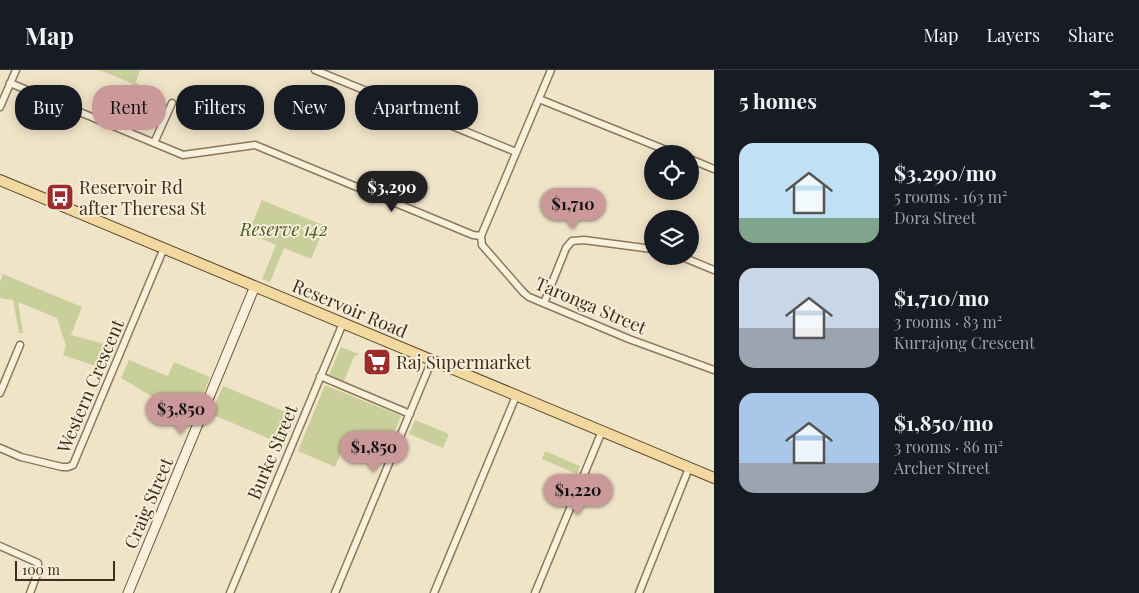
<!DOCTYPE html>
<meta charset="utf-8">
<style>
:root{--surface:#171b24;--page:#20242c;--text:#f1f3f6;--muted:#9ea1a6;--line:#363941;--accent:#cc999b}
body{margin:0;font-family:"Playfair Display",serif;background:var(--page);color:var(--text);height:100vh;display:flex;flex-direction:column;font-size:19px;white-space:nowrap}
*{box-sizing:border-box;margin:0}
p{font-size:16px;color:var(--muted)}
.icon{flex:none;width:28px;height:28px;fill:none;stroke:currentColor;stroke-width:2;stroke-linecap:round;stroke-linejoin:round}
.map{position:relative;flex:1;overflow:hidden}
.details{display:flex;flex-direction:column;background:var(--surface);width:425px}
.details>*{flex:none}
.top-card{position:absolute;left:15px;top:15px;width:475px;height:45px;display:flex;gap:10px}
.buttons{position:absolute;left:644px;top:75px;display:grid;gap:10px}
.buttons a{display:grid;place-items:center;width:55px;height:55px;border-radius:50%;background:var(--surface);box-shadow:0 2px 12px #0003;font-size:25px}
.scale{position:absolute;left:15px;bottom:12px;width:100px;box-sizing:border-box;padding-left:5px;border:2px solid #3d2e20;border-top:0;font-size:14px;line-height:18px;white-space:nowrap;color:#3d2e20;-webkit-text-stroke:4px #f7eed8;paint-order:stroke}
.price{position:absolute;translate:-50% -42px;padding:0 11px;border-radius:18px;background:var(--accent);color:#111;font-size:16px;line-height:32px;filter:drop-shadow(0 1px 2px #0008)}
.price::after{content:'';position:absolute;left:50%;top:30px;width:15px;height:11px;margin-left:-8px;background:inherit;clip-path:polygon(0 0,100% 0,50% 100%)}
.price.current{background:#222;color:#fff}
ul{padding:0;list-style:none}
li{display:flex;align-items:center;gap:15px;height:125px;padding:0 25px}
li span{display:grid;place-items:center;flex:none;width:140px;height:100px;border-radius:15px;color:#555}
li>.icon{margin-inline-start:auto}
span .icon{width:60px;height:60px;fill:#fffc;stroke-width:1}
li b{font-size:21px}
h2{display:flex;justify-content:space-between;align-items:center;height:60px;padding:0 25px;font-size:21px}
.pill{padding:0 18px;border-radius:20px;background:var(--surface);box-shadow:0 2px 12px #0003;font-size:18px;line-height:45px}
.pill.current{background:var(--accent);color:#111}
header{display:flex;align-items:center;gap:30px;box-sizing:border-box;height:70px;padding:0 25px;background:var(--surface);border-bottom:1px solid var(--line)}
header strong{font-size:24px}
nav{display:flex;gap:28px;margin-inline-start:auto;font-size:18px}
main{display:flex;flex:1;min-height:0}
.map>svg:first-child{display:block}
.green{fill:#c9cf9b}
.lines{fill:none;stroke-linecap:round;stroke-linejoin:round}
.street-casing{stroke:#8d765c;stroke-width:9}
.secondary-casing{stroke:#6f573f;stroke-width:11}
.primary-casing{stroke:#5b4430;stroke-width:12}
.street{stroke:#faf1dc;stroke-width:6}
.secondary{stroke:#faf1dc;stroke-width:9}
.primary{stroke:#f3d9a0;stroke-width:10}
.labels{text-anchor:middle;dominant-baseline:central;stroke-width:4;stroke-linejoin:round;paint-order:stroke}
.poi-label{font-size:18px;fill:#3d2e20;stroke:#f7eed8;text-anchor:start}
.park-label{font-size:18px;font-style:italic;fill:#4d5a26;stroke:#f7eed8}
.street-label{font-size:18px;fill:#3d2e20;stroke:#f7eed8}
</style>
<header>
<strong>Map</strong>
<nav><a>Map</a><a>Layers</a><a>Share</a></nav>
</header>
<main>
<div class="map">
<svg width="714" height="523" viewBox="0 0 714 523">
<rect width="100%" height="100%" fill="#f0e4c8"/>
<!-- green -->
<path class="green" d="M99 0H140L136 12 160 31 158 36 129 12Z
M262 130 325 156 311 189 284 178 270 212 262 209 276 175 248 163Z
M3 204 82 237 71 265 113 276 104 299 63 285 66 276 57 248 18 232 23 263H19L13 230 0 228V212Z
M341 277 359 284 354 287 344 311 329 305Z
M129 290 168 306 174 292 210 307 197 339 161 324 158 330 121 308Z
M325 315 401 346 385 384 347 369 335 397 298 381Z
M223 316 296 346 284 375 211 344Z
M415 350 449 364 443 378 409 364Z
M545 381 580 396 577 404 542 389Z"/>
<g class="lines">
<defs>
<path id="street" d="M315 0 516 82
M551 0 481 166 482 175 524 223 529 227 629 269 714 300
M10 13 183 85 255 75 473 165 481 166
M539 29 676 84
M0 37 16 0
M154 73 172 33
M690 89 714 99
M680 186 714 200
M544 233 566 178 572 171 584 170 652 179
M320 306 410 344
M0 323 20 275
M0 378 21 387 62 397H68L73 395 164 178
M0 476 38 493V502L30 523
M230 523 343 253
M335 523 432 290
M434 523 516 326
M535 523 602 361
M639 523 689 398"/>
<path id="secondary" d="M128 523 255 216"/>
<path id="primary" d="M0 110 714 408"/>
</defs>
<!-- street casing -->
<use href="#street" class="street-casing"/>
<!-- secondary casing -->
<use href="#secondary" class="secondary-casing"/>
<!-- primary casing -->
<use href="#primary" class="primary-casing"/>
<!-- street -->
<use href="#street" class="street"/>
<!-- secondary -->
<use href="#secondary" class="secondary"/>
<!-- primary -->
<use href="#primary" class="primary"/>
</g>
<!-- icons -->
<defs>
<symbol id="bus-square" viewBox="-11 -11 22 22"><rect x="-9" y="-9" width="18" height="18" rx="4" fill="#9e2a2b" stroke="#f7eed8"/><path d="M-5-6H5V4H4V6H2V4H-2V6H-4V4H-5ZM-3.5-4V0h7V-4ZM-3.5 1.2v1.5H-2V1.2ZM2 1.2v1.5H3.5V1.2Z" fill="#fff"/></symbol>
<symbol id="supermarket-square" viewBox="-11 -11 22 22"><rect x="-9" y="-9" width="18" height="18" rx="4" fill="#9e2a2b" stroke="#f7eed8"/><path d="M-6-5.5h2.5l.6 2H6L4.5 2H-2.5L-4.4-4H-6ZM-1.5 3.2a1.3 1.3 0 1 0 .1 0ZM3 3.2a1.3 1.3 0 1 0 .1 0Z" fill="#fff"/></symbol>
</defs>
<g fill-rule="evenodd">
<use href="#bus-square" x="44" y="111" width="32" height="32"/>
<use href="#supermarket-square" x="361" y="276" width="32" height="32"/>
</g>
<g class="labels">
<!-- poi labels -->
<g class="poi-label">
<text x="79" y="117">Reservoir Rd<tspan x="79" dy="21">after Theresa St</tspan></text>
<text x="396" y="292">Raj Supermarket</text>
</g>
<!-- park labels -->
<g class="park-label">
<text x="284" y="159">Reserve 142</text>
</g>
<!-- street labels -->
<g class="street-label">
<text transform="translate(591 235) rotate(23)">Taronga Street</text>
<text transform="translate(350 238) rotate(23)">Reservoir Road</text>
<text transform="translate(90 316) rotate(-67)">Western Crescent</text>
<text transform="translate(272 382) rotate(-67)">Burke Street</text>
<text transform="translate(148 433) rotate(-67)">Craig Street</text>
</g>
</g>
</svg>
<div class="buttons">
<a><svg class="icon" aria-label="locate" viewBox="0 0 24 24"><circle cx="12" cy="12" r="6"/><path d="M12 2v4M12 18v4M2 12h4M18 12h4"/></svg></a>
<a><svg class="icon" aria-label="layers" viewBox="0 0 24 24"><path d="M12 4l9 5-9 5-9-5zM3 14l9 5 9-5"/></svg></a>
</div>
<div class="scale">100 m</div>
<b class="price current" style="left:392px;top:143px">$3,290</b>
<b class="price" style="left:573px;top:160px">$1,710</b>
<b class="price" style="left:181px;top:365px">$3,850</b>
<b class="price" style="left:374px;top:403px">$1,850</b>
<b class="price" style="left:578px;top:446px">$1,220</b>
<div class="top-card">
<a class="pill">Buy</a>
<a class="pill current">Rent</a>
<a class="pill">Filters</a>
<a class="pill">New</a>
<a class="pill">Apartment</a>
</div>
</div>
<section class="details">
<h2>5 homes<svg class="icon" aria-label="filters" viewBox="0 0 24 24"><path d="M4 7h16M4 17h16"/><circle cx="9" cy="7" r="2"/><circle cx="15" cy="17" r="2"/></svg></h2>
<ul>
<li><span style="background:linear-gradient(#bfe0f5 75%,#7fa58c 0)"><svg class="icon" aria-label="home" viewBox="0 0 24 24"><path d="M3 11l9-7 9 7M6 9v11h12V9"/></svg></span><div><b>$3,290/mo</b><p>5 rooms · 163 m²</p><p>Dora Street</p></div></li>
<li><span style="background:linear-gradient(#c9d6e8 60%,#9aa5b1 0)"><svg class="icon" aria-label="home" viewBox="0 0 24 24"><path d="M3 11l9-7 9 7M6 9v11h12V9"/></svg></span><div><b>$1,710/mo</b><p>3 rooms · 83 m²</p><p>Kurrajong Crescent</p></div></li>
<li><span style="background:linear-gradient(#a9c7e8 70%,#9aa5b1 0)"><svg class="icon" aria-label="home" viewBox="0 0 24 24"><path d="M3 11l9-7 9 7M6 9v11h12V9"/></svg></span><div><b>$1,850/mo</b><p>3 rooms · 86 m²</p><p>Archer Street</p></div></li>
</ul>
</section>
</main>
